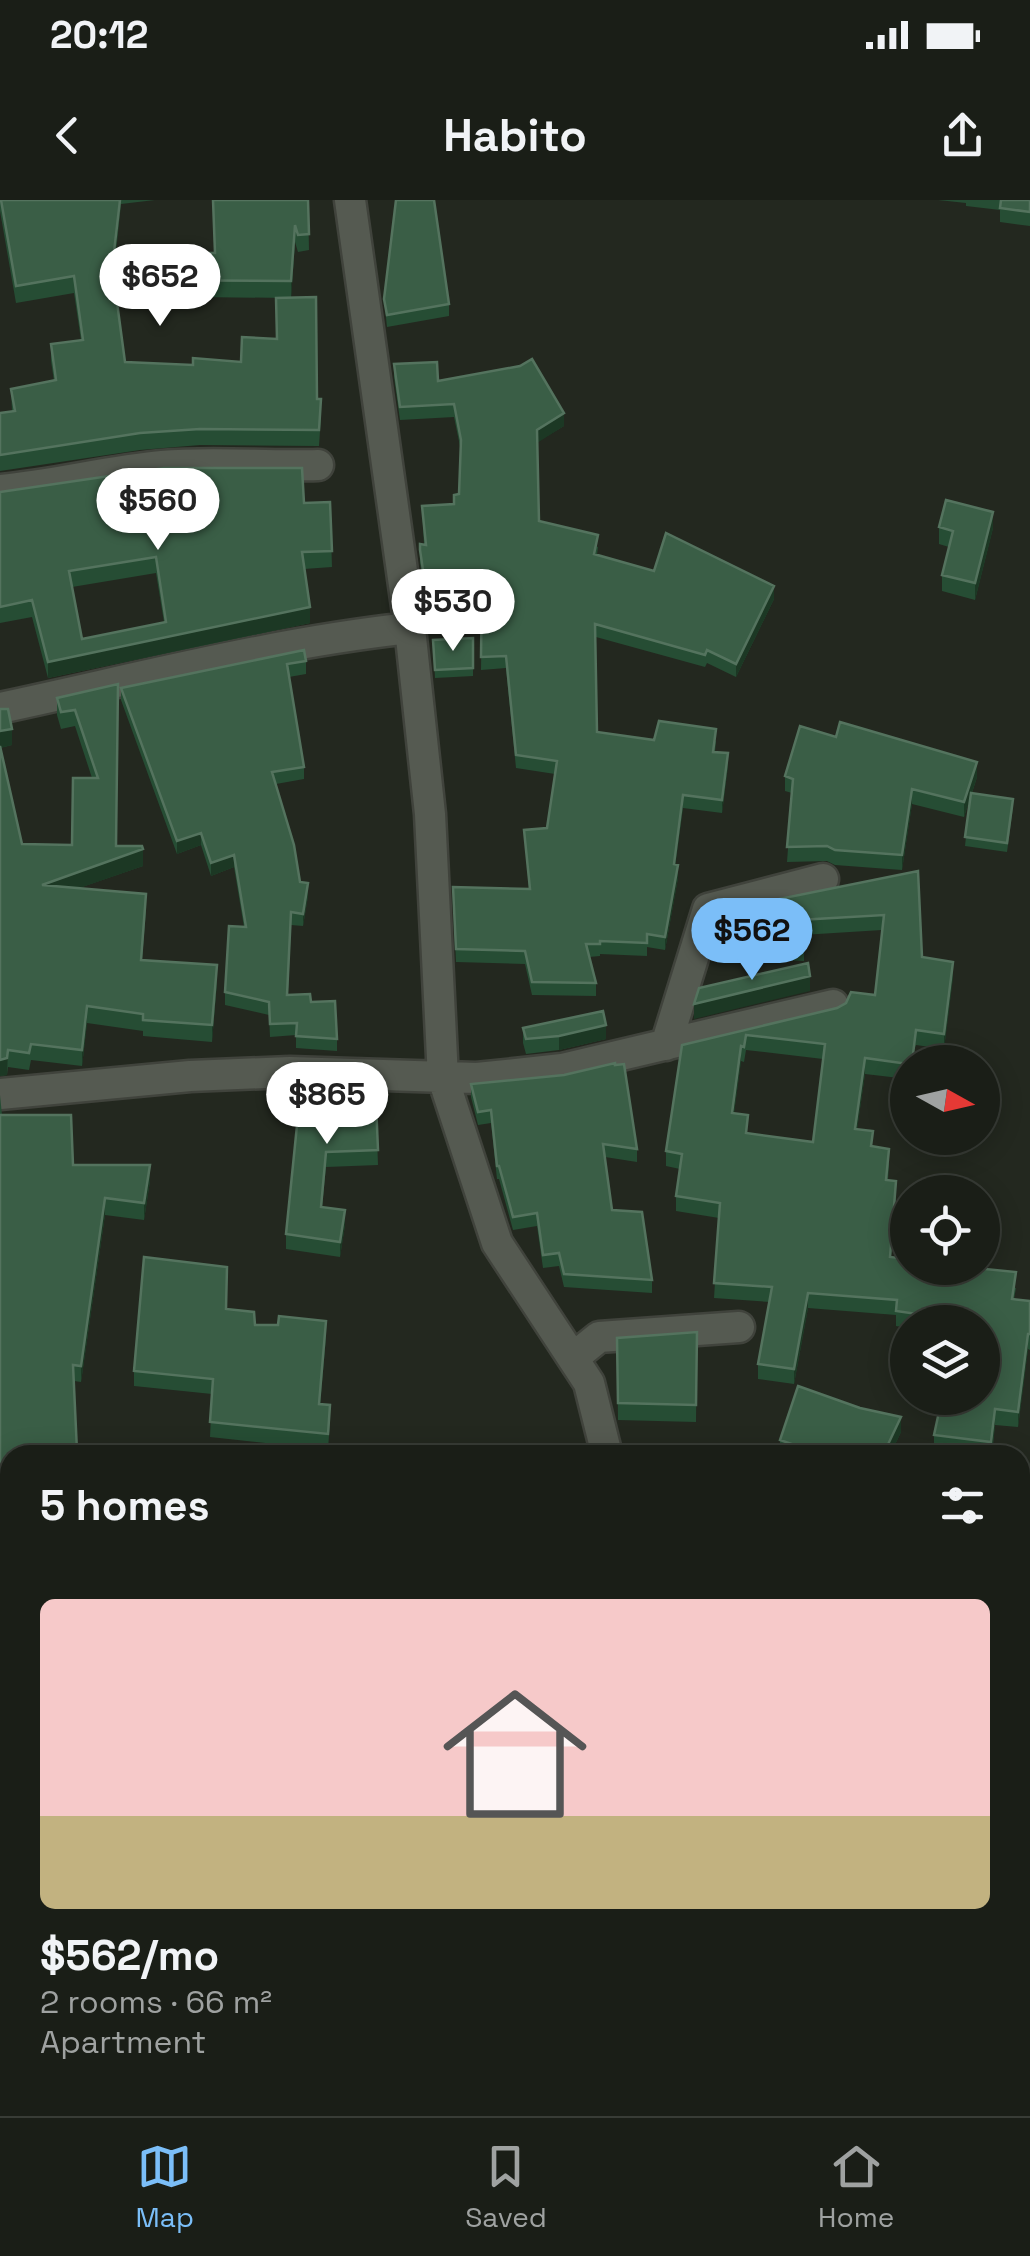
<!DOCTYPE html>
<meta charset="utf-8">
<style>
:root{--surface:#1a1e17;--page:#232720;--text:#f1f3f6;--muted:#9fa2a1;--line:#383c36;--accent:#7bbef8}
body{margin:0;font-family:"Space Grotesk",sans-serif;background:var(--page);color:var(--text);height:100vh;display:flex;flex-direction:column;font-size:38px;white-space:nowrap}
*{box-sizing:border-box;margin:0}
p{font-size:32px;color:var(--muted)}
.icon{flex:none;width:55px;height:55px;fill:none;stroke:currentColor;stroke-width:2;stroke-linecap:round;stroke-linejoin:round}
.map{position:relative;flex:1;overflow:hidden}
.panel{position:absolute;left:0px;top:1245px;width:1030px;height:672px;display:flex;flex-direction:column;background:var(--surface);border-radius:30px 30px 0 0;box-shadow:0 5px 25px #0003,0 0 0 2px var(--line)}
.panel>*{flex:none}
.needle{width:65px;rotate:98deg}
.tools{position:absolute;left:890px;top:845px;display:grid;gap:20px}
.tools a{display:grid;place-items:center;width:110px;height:110px;border-radius:50%;background:var(--surface);box-shadow:0 5px 25px #0003,0 0 0 2px var(--line);font-size:50px}
.price{position:absolute;translate:-50% -85px;padding:0 22px;border-radius:35px;background:#fff;color:#222;font-size:32px;line-height:65px;filter:drop-shadow(0 2px 5px #0008)}
.price::after{content:'';position:absolute;left:50%;top:60px;width:30px;height:22px;margin-left:-15px;background:inherit;clip-path:polygon(0 0,100% 0,50% 100%)}
.price.selected{background:var(--accent);color:#111}
ul{padding:0;list-style:none}
li{display:grid;align-content:center;gap:20px;height:530px;padding:0 40px}
li span{display:grid;place-items:center;height:310px;border-radius:15px;color:#555}
li>.icon{margin-inline-start:auto}
span .icon{width:180px;height:180px;fill:#fffc;stroke-width:1}
li b{font-size:42px}
h2{display:flex;justify-content:space-between;align-items:center;height:120px;padding:0 40px;font-size:42px}
.status{display:flex;justify-content:space-between;align-items:center;height:70px;padding:0 50px;background:var(--surface);direction:ltr}
.status svg{height:28px;fill:currentColor}
header{display:flex;justify-content:space-between;align-items:center;height:130px;padding:0 40px;background:var(--surface);font-size:45px;font-weight:800}
.dock{display:flex;justify-content:space-around;align-items:center;height:140px;border-top:2px solid var(--line);background:var(--surface);font-size:28px;color:var(--muted)}
.dock a{display:grid;justify-items:center;gap:5px}
.dock .selected{color:var(--accent)}
.map>svg:first-child{display:block}
.lines{fill:none;stroke-linecap:round;stroke-linejoin:round}
.minor-casing{stroke:#40433c;stroke-width:35}
.minor{stroke:#555a51;stroke-width:30}
.wall{fill:#264d34;fill-rule:evenodd}
.shaded-wall{fill:#1c3824}
.building{fill:#3a5e46;stroke:#54735e;stroke-width:2.5;fill-rule:evenodd}
</style>
<div class="status"><b>20:12</b><svg viewBox="0 0 49 12"><path d="M0 12V9h3v3zM5 12V6h3v6zM10 12V3h3v9zM15 12V0h3v12zM26 1h20v11H26zM47 4h2v5h-2z"/></svg></div>
<header><svg class="icon" aria-label="back" viewBox="0 0 24 24"><path d="M15 5l-7 7 7 7"/></svg>Habito<svg class="icon" aria-label="share" viewBox="0 0 24 24"><path d="M12 15V3M7 8l5-5 5 5M5 13v7h14v-7"/></svg></header>
<div class="map">
<svg width="1030" height="1916" viewBox="0 0 1030 1916">
<rect width="100%" height="100%" fill="#23281f"/>
<g class="lines">
<defs>
<path id="minor" d="M350 0 410 428 430 614 443 878 497 1043 589 1183 607 1255
M0 290C54 285 108 271 162 266 214 261 265 267 318 265
M0 508C136 479 271 443 410 428
M666 845 708 709 823 679
M0 894 190 876 290 872 477 878 562 869 833 805
M573 1158 599 1137 739 1127
M0 1362 10 1363
M0 1819 10 1826
M28 1916 30 1908
M354 1916 361 1910 401 1908
M433 1916V1908"/>
</defs>
<!-- minor casing -->
<use href="#minor" class="minor-casing"/>
<!-- minor -->
<use href="#minor" class="minor"/>
</g>
<!-- wall -->
<path class="wall" d="M0 0H155L121 4 116 52 214 53 308 0 309 50 298 52 295 42 291 98 321 216 319 246 200 245 140 250 0 271V213L12 211 11 189 54 181 51 161V144L81 140 74 93 16 103 0 11ZM116 96 288 98 277 139 241 162 193 165 125 162Z
M938 0H1030V26L1000 22V10L966 6V3Z
M384 99 449 104V116L387 127Z
M394 164 564 226 537 242 539 321 598 347 597 355 654 371 774 399 736 477 707 463 705 467 596 437 597 532 654 540 716 541 715 552 728 566 722 613 683 608 675 665 678 678 665 750 647 747V756L600 754V756L589 757 596 783V796L532 795 525 764 456 762 453 700 529 689 524 630 547 628 555 574 516 568 506 468 481 470 482 390 424 389 420 363V344L424 345 422 306 454 304 459 294 461 251 454 217 400 220 394 177Z
M0 292 304 303 330 302 332 367 304 369 310 423 48 478 32 417 0 423ZM156 373 164 422 82 439 72 387Z
M939 327 993 328 975 400 942 391V375L949 347 939 344Z
M473 438V476L435 478 433 440Z
M306 461V474L289 477 304 567V579L276 584 300 682 308 696 303 726 291 725 288 795 311 802 337 839V851L296 848V835L270 837 269 815 225 805V792L244 727 234 667 211 676 201 645 177 654 121 500V488Z
M118 484 116 646 143 666 79 688 146 710 142 760 217 782 212 842 143 836V831L87 823 82 866 31 860 29 870 8 867 7 875 0 876V509L12 545 0 548 22 644 72 645 92 578 75 526 61 529 57 515V498Z
M785 576 977 577 972 593 1013 607 1007 652 965 646 970 598 964 617 912 604 902 670 835 665 827 661 787 662 792 593 785 591Z
M918 671 922 757 953 777 944 849 916 845 908 862V879L865 874 857 929 889 964 888 980 896 996 891 1057 1016 1088 1014 1099 1030 1101V1150L1028 1149 1018 1227 995 1225 992 1255H971L934 1251V1235L982 1122H908V1128L896 1126V1115L808 1108 794 1184 758 1179V1164L770 1102 714 1098 719 1018 676 1011V996L680 969 666 966V951L682 845 837 808 875 795 882 730 802 735 804 746V761L753 759 745 721V706ZM746 850 823 859 813 942 748 933 734 913 741 861 744 862Z
M523 828 606 839 559 850 526 854 523 843Z
M302 876 375 879 378 965 326 967 322 1007 345 1025 340 1057 286 1049V1034Z
M471 884 637 949V962L605 957 612 1010 652 1080V1093L564 1087 559 1066 543 1068 537 1026 513 1030 499 979H497L491 923 478 925 471 897Z
M0 895 2 915 73 965 150 981 144 1020 105 1015 81 1182 74 1181 10 1255V1346L0 1344Z
M227 1109 255 1125 326 1137 320 1204 330 1220 328 1250 210 1237 212 1194 134 1186V1171Z
M697 1132 696 1222 618 1220 617 1138Z
M901 1232 890 1255H780V1240Z"/>
<!-- shaded-wall -->
<path class="shaded-wall" d="M120 0H121L114 69V52Z
M295 25V42L291 98V81Z
M564 213V226L537 243V230Z
M993 312V328L975 400V383Z
M774 386V399L736 477V464Z
M310 407V423L48 478V462Z
M12 529V545L0 548V531Z
M728 553V566L722 613V600Z
M977 562V577L964 617V602Z
M912 589V604L902 670V655Z
M683 595V608L674 677V664Z
M201 633V645L177 654V641Z
M143 649V666L42 701V685Z
M234 655V667L211 676V663Z
M678 665V678L665 750V737Z
M308 683V696L303 726V714Z
M953 762V777L944 849V834Z
M217 765V782L212 842V825Z
M810 776V791L694 819V804Z
M87 806V823L82 866V850Z
M606 825V839L559 850V836Z
M741 846V861L732 928V913Z
M8 850 7 875 0 876V860Z
M865 858V874L855 944V929Z
M150 965V981L144 1020V1003Z
M105 998V1015L81 1182V1166Z
M345 1010V1025L340 1057V1042Z
M808 1093V1108L794 1184V1169Z
M326 1121V1137L319 1219V1204Z
M1028 1134V1149L1018 1227V1212Z
M995 1209V1225L991 1255V1242Z
M901 1217V1232L890 1255H883Z
M4 1365V1381L0 1419V1402Z"/>
<!-- building -->
<path class="building" d="M1 0H120L114 52 215 53 213 0H308L309 34 298 35 295 25 291 81 114 80 125 162 193 165V158L241 162 242 137 277 139 276 98 316 97 317 199H321L319 230 200 229 140 233 0 255V213L15 211 11 189 56 180 51 144 83 140 74 76 16 86Z
M396 0H434L449 104 387 115 384 99Z
M1001 0H1030V12L1000 8Z
M532 159 564 213 537 230 539 321 598 335 594 354 654 371 666 333 774 386 736 464 707 450 705 455 595 424 597 532 654 540 659 521 716 529 713 552 728 553 722 600 683 595 674 664 678 665 665 737 647 734V743L600 741V744H586L596 783 532 782 525 751 456 749 453 687 530 689 524 630 547 628 557 561 516 555 506 456 481 457 482 377H424L420 350V344L426 345 422 306 454 304V295L459 294 461 240 454 204 400 207 394 164 437 162 438 181 520 166Z
M164 268H302L304 303 330 302 332 351 302 352 310 407 48 462 32 400 0 407V292ZM156 357 166 422 82 439 69 371Z
M946 300 993 312 975 383 942 375 953 331 939 327Z
M473 438V468L435 470 433 440Z
M304 450 306 461 287 464 304 567 272 572 294 645 300 682 308 683 303 714 291 712 287 795 310 794 311 802 335 801 337 839 296 836 297 823 270 824 269 802 225 792 229 726 246 727 234 655 211 663 201 633 177 641 121 488Z
M118 484 116 646H142L143 649 42 685 146 694 141 760 217 765 212 825 143 820V814L87 806 82 850 31 844 29 853 8 850 7 858 0 860V546L22 644 72 645 73 578H98L75 510 61 512 57 498Z
M0 509H8L12 529 0 531Z
M840 522 977 562 964 602 912 589 902 655 835 650 827 646 787 647 793 579 785 576 800 526 836 537Z
M971 593 1013 599 1007 643 965 637Z
M918 671 922 757 953 762 944 834 916 830 912 862 908 864 865 858 855 929 873 931 871 946 889 949 886 980 896 981 890 1057 908 1059V1068H975L1016 1072 1012 1099 1030 1101V1134H1028L1018 1212 995 1209 991 1242 934 1235 942 1198H982V1122H958L959 1120 896 1111 897 1100 808 1093 794 1169 758 1164 772 1087 714 1083 720 1003 676 996 682 954 666 951 682 845 837 808 846 803 851 792 875 795 884 715 799 720 804 746 753 744 745 706ZM746 835 825 844 813 942 746 933 748 915 732 913 741 846 744 847Z
M808 763 810 776 694 804 699 788Z
M603 811 606 825 559 836 526 839 523 828Z
M615 863V865L624 864 637 949 603 944 612 1010 642 1012 652 1080 564 1074 559 1053 543 1055 537 1013 513 1017 499 966H497L491 910 478 912 471 884 564 875Z
M302 876 375 879 378 950 326 952 321 1007 345 1010 340 1042 286 1034Z
M0 915H71L73 965H150L144 1003 105 998 81 1166 73 1165 77 1251 98 1253V1255H10V1330L0 1328Z
M144 1057 227 1067 226 1109 254 1112 255 1125H278L279 1116 326 1121 319 1204 330 1205 328 1234 210 1222 213 1179 134 1171Z
M697 1132 696 1205 618 1203 617 1138Z
M798 1186 860 1208 901 1217 883 1255H823L780 1240Z
M570 1250 571 1255H543Z
M0 1364 4 1365 0 1402Z
M0 1827 10 1831V1908H12L15 1916H0Z
M46 1908H84L83 1916H41Z
M182 1908H217L215 1916H180Z
M415 1908H417L422 1916H415Z
M450 1908H659L660 1912 641 1916H440L449 1911Z"/>
</svg>
<div class="tools">
<a><svg class="needle" viewBox="-14 -14 28 28"><path d="M0-13l5 13h-10z" fill="#e53935"/><path d="M0 13l5-13h-10z" fill="#9fa2a1"/></svg></a>
<a><svg class="icon" aria-label="locate" viewBox="0 0 24 24"><circle cx="12" cy="12" r="6"/><path d="M12 2v4M12 18v4M2 12h4M18 12h4"/></svg></a>
<a><svg class="icon" aria-label="layers" viewBox="0 0 24 24"><path d="M12 4l9 5-9 5-9-5zM3 14l9 5 9-5"/></svg></a>
</div>
<b class="price" style="left:160px;top:129px">$652</b>
<b class="price" style="left:158px;top:353px">$560</b>
<b class="price" style="left:453px;top:454px">$530</b>
<b class="price selected" style="left:752px;top:783px">$562</b>
<b class="price" style="left:327px;top:947px">$865</b>
<section class="panel">
<h2>5 homes<svg class="icon" aria-label="filters" viewBox="0 0 24 24"><path d="M4 7h16M4 17h16"/><circle cx="9" cy="7" r="2"/><circle cx="15" cy="17" r="2"/></svg></h2>
<ul>
<li><span style="background:linear-gradient(#f6c9c9 70%,#c2b280 0)"><svg class="icon" aria-label="home" viewBox="0 0 24 24"><path d="M3 11l9-7 9 7M6 9v11h12V9"/></svg></span><div><b>$562/mo</b><p>2 rooms · 66 m²</p><p>Apartment</p></div></li>
</ul>
</section>
</div>
<nav class="dock">
<a class="selected"><svg class="icon" aria-label="map" viewBox="0 0 24 24"><path d="M3 6l6-2 6 2 6-2v14l-6 2-6-2-6 2zM9 4v14M15 6v14"/></svg>Map</a>
<a><svg class="icon" aria-label="saved" viewBox="0 0 24 24"><path d="M7 4h10v16l-5-4-5 4z"/></svg>Saved</a>
<a><svg class="icon" aria-label="home" viewBox="0 0 24 24"><path d="M3 11l9-7 9 7M6 9v11h12V9"/></svg>Home</a>
</nav>
